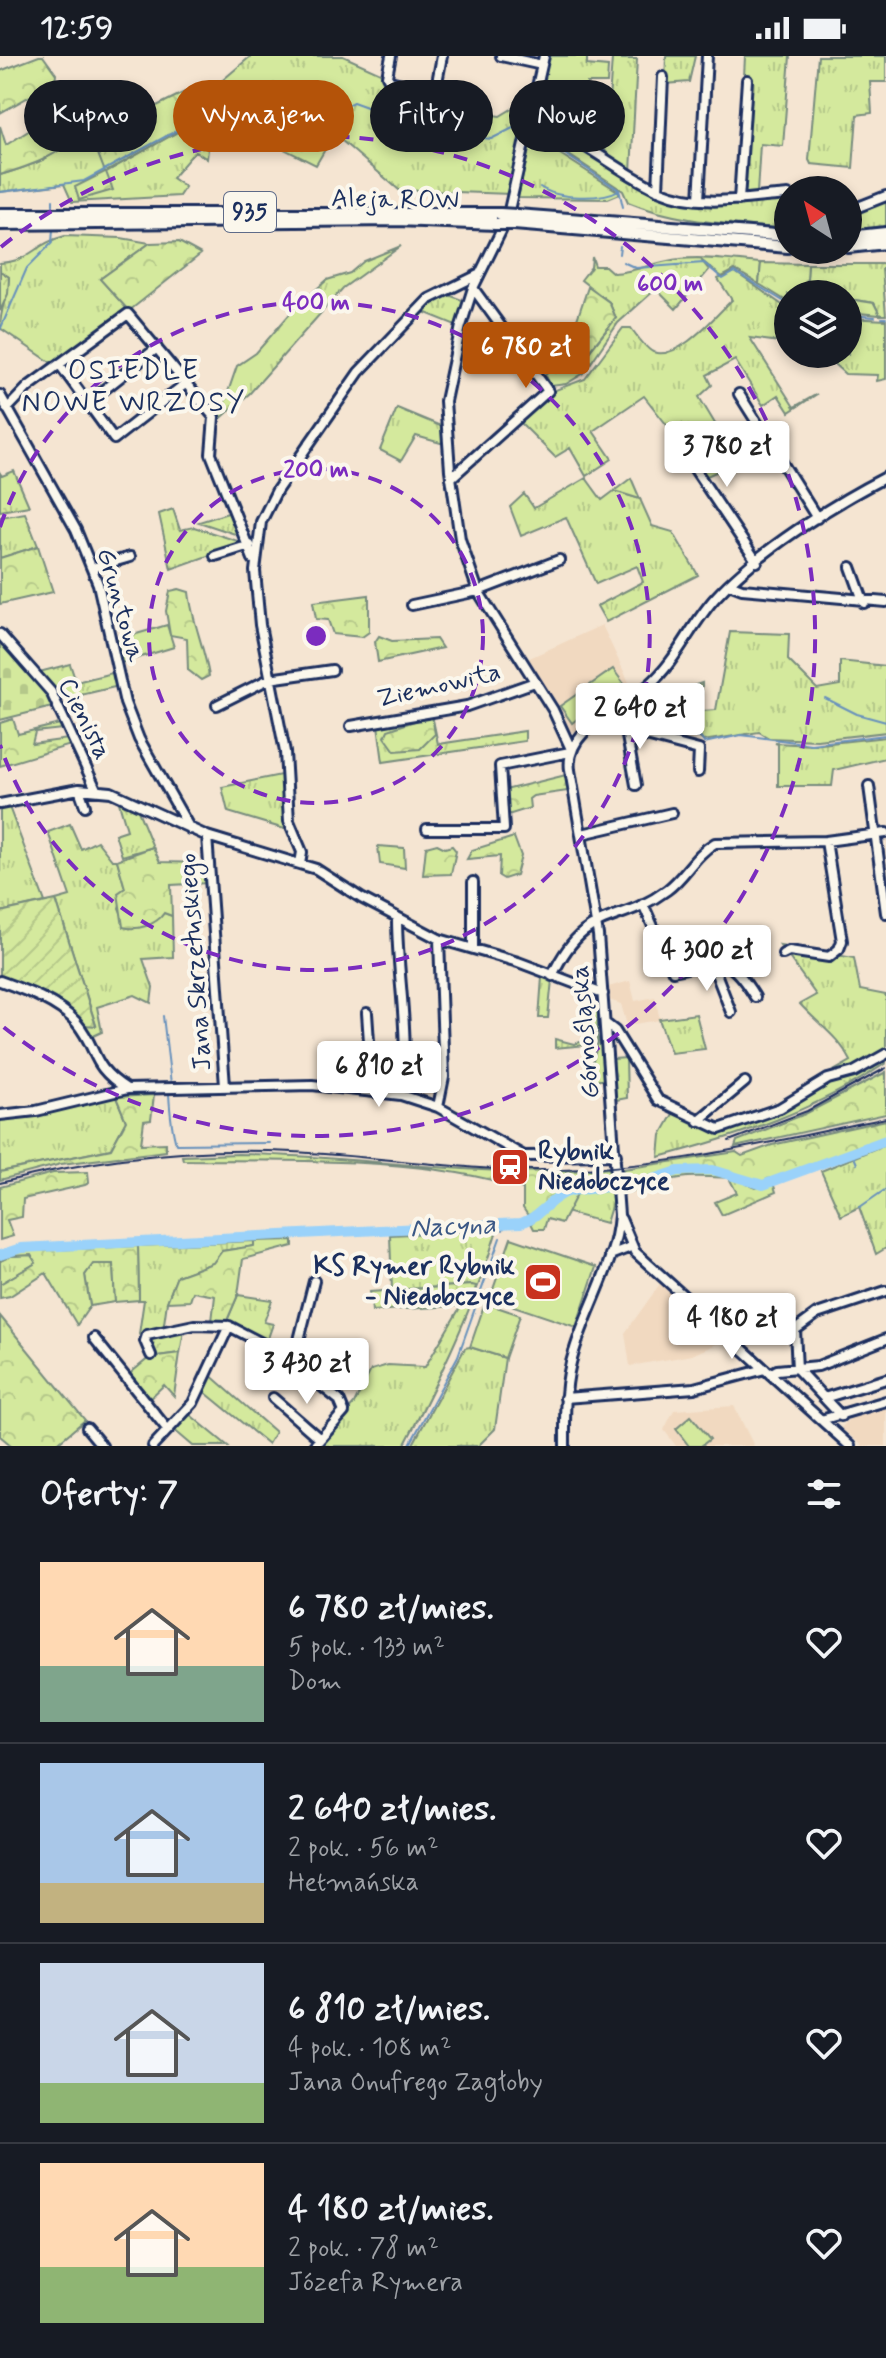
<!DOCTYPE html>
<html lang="pl">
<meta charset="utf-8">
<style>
:root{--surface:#171b24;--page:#20242c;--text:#f1f3f6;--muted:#9ea1a6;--line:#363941;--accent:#b45309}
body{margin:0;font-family:Mynerve,sans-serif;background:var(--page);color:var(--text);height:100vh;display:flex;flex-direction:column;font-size:30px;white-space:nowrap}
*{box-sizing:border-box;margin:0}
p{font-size:26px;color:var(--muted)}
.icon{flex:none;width:44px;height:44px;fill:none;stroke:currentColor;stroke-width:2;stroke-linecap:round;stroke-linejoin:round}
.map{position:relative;height:1390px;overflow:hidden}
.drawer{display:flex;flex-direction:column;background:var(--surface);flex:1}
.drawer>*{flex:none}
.guide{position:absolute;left:24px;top:24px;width:838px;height:72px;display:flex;gap:16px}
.needle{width:52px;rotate:324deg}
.buttons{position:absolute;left:774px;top:120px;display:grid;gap:16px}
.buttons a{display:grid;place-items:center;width:88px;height:88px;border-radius:50%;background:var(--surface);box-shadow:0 4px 12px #0003;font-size:40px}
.price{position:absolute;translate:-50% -68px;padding:0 18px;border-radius:8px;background:#fff;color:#222;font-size:26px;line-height:52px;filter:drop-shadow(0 2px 4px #0008)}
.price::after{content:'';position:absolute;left:50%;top:48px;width:24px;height:18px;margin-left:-12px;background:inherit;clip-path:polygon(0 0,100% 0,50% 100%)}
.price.on{background:var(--accent);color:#fff}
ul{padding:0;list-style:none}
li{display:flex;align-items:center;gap:24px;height:200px;padding:0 40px}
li+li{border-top:2px solid var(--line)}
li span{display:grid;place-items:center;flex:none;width:224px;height:160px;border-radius:0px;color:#555}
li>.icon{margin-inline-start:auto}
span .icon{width:96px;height:96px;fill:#fffc;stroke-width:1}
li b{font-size:34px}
h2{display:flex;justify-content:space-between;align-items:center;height:96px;padding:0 40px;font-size:34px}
.tag{padding:0 28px;border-radius:36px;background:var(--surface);box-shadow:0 4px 12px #0003;font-size:28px;line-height:72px}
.tag.on{background:var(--accent);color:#fff}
.status{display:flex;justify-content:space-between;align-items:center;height:56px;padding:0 40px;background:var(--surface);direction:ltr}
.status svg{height:22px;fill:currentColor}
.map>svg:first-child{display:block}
.built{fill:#f1d9c0}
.grass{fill:url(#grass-tufts);stroke:#788c7e;stroke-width:2}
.forest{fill:url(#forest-crowns);stroke:#788c7e;stroke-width:2}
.cemetery{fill:url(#cemetery-stones);stroke:#788c7e;stroke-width:2}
.garden{fill:url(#garden-furrows);stroke:#788c7e;stroke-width:2}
.pitch{fill:#d4e99d;stroke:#788c7e;stroke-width:2}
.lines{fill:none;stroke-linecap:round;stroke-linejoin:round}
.stream{stroke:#6791bc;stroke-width:2}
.river{stroke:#9ad2fa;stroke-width:10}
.minor-casing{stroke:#1b2f5e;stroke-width:14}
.major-casing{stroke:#1b2f5e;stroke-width:16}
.minor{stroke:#fbf7ec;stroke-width:8}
.major{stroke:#fbf7ec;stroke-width:10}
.rail{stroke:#1b2f5e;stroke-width:2}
.major-bridge-casing{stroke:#1b2f5e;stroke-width:16;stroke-linecap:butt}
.major-bridge{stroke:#fbf7ec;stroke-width:10}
.ring{fill:none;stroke:#7b2cbf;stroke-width:4;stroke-dasharray:14 10}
.labels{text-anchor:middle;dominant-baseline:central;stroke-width:8;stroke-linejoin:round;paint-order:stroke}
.shield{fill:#fbf7ec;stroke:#5e6b89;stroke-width:2}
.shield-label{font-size:24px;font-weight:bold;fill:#1b2f5e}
.street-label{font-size:26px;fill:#1b2f5e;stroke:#fbf7ec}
.poi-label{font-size:26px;font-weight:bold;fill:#1b2f5e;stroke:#fbf7ec;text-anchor:start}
.neighbourhood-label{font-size:28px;letter-spacing:2px;fill:#1b2f5e;stroke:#fbf7ec}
.water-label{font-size:28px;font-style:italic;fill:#3b5885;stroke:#fbf7ec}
.centre{fill:#7b2cbf;stroke:#fbf7ec;stroke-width:4}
.ring-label{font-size:24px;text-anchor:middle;font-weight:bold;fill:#7b2cbf;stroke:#fbf7ec;stroke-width:8;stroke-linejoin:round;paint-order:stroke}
</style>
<div class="status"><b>12:59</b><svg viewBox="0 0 49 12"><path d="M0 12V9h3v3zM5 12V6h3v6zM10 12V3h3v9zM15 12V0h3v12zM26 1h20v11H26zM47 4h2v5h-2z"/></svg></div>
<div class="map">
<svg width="886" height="1390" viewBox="0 0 886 1390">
<defs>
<pattern id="grass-tufts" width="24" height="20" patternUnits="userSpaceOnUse" patternTransform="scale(2)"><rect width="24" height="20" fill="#d4e99d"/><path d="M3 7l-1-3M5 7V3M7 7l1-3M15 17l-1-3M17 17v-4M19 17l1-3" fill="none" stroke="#b5c88a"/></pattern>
<pattern id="forest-crowns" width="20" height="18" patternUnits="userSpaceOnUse" patternTransform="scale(2)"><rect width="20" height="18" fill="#d4e99d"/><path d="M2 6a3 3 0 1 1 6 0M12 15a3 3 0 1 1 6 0" fill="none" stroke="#b5c88a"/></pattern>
<pattern id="cemetery-stones" width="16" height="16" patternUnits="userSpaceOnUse" patternTransform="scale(2)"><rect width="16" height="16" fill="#d4e99d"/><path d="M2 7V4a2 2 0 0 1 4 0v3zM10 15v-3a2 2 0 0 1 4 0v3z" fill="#b5c88a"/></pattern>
<pattern id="garden-furrows" width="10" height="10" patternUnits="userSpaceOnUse" patternTransform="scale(2)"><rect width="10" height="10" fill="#d4e99d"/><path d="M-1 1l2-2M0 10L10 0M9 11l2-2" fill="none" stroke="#b5c88a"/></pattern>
</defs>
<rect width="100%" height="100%" fill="#f5e5d2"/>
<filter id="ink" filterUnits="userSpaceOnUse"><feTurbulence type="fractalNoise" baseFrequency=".0125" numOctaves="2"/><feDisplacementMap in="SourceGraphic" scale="16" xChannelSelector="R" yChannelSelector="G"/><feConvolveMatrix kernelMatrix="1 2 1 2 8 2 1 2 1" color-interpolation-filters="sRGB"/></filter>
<g filter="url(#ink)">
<!-- built -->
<path class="built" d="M602 569 634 637 569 679 523 605Z
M630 925 635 945 655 941 660 964 627 969 621 948 609 944 608 931Z
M662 1225 717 1277 721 1286 692 1299 630 1310 625 1277Z
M734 1350 754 1390H676L664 1374 674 1354Z
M886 1350V1390H863L841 1372 851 1361Z"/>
<!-- grass -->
<path class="grass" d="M251 0H343L385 19 375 52 439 74 451 53 500 60 515 51H528L511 138 399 134 334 78 316 109 232 67 222 71 210 87 215 61 198 31 211 34Z
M547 0H587V9L608 11 607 27H587V36H539Z
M666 0H695L689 26 665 28Z
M745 0H790L783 90 760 88 757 137 743 139 749 21H744Z
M818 0H886V26H870L872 57 857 59 853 112 811 108 809 104Z
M612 3H637L631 116 605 99Z
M206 60 211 63 207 103 195 95 172 122 185 131 179 140 72 146 64 128 0 136V119C30 110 59 101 79 76L92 82 106 116Z
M534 71 552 75 664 138 700 146 788 141V173C736 168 677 167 628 146L623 135 533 75Z
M532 80 619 136 620 138 608 143 518 142Z
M886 143V172L848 175V159Z
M65 180 121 182 150 187 100 223 129 255 56 310 0 272C0 253 8 239 9 221L0 215V207C32 205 33 188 65 180Z
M401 190 343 232 250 337 218 365 237 310 256 297 295 252 327 224 350 217 364 205Z
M592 201 595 210H605L613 217C637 216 656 205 680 203 706 200 735 205 761 207L759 228 735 214 722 221 701 204 709 214 676 253 656 233 618 267 584 317 590 295 616 262 609 246 581 224 591 211Z
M808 208H886V214L882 213 886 259H880L874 247 848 243V238H806Z
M735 216 788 253V287L750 282 794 351 817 338 789 356 778 339 763 349 735 304 707 319 712 329 699 341 738 406 707 420 644 340 593 375 612 403 586 420 570 392 555 401 520 366 550 336 585 323 623 272H631C637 280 645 292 653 296 678 306 716 259 732 244L718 223Z
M446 238 465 245 458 270 421 255Z
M848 262 886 264V323L877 325 878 319 845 318 823 298H848Z
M397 352 443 371 444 388 416 380 401 405 380 394Z
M14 415 29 450 0 455V417L2 420Z
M586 422 602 444 614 435 640 443 652 470 673 476 698 519 606 566 597 550 643 526 637 510 596 528 566 461 521 480 510 451 524 438 534 452Z
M173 453 180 474 194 471 244 487 171 513 159 458Z
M231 456 244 481 199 466Z
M25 457 38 490 0 502V461Z
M167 569 174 591 121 607 116 584Z
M730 576 789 578 788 604 817 633 840 629V605L886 610V676L817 684 769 682 759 676 703 685 697 680 693 630 702 627V655L716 654Z
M70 608 76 626 116 616 119 630 59 644 39 616Z
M432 659 438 688 525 675V685L383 706 378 669Z
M886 681V702L834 714 832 730H778V688L775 687 812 689Z
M281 713 288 774 228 756 222 731 281 719Z
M118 743 137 752 153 791 122 800 115 778 127 774Z
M9 751 45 846 0 856V753Z
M70 768 81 793 97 785 112 804H117L125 832 119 852 122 859C138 863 153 873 164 857L172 860 173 901 143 903 153 931 151 947 135 939 97 951 102 976 89 982 84 969H96L56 844 70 840 48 776Z
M780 889 854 902 860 934 886 939V995L852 1015 828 1018 851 1005C839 981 818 968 800 948L816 939Z
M542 921 552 924 548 962H539Z
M598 953 597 988 555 992V983L574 988 584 985 586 960Z
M696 958 705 993 671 997 659 963Z
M601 976 604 1024H591L590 1015Z
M886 1000V1007C816 1054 740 1080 659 1101L661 1079 674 1056 717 1076C779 1059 828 1026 886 1000Z
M116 1041 126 1065 111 1093 0 1116V1062Z
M886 1088V1192L876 1198 859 1151 841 1160 821 1115Z
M612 1134 613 1144 606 1167 565 1156 578 1136Z
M497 1174C474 1251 441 1319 404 1390H317L354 1348 371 1314 388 1309 425 1311 461 1250 471 1249 472 1229 392 1234 390 1179Z
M254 1185 255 1190 222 1195 213 1207 177 1220 167 1246 163 1275H184L180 1297 150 1301 139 1278 144 1244H139L138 1190Z
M31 1199 36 1207 0 1228V1205L10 1200Z
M93 1208H113L115 1246 90 1250 85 1219Z
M238 1239 272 1244 264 1266 273 1268 267 1285 226 1267Z
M470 1291 505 1302 495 1373 478 1390H412L465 1292Z
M209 1318 275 1376 268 1388 201 1333Z
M188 1357 228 1390H193L173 1373Z"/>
<!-- forest -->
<path class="forest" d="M39 0H43L56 18 55 26 0 57V15Z
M195 31 206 60 106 116 113 134 79 144 75 131 105 116 92 82Z
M69 55 78 59 79 76C59 101 30 110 0 119V70L6 89 51 61Z
M179 186 201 198 129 255 100 223 150 187Z
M761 207 808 208 806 238H788V246L759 228Z
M0 215 9 221 8 238 0 255Z
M588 231 609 246 616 262 590 294 584 317 566 328 551 330 545 318 575 295 569 287Z
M848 243 874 247 880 259 848 256Z
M631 422 640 443 614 435Z
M38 490 53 536 0 548V502Z
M179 533 189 536C192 565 204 590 209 620L201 624 188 614 187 582 170 579 166 555 170 535Z
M369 539V576L362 581 333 578 328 564 316 563 313 546Z
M379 580 392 585 436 583 442 592 378 606 375 586Z
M432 659 435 678 420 693 395 695 385 681 388 674Z
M13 663 18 678 60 668 63 673 35 676 32 688 68 683 71 689 0 710V667Z
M566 719 568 735 533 740 529 743 530 752 508 759 505 734Z
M514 781 521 800 516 819 504 823 499 820 500 800 467 803 472 794Z
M437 788 445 792 452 790 456 795 451 818 423 819 426 791Z
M378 790 404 792 405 812 380 808Z
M153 791 160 806 206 807 208 827 171 829 172 860 164 857C156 869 137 875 123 871L118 837 125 832 117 804Z
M626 1002 627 1042 616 1044 613 1003Z
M886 1016V1058L735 1091 737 1085 805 1058Z
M154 1039 151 1064 144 1065 141 1088 166 1087V1095L61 1108 0 1124V1116L111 1093 126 1065 116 1041Z
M886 1064V1081L759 1127C694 1101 687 1117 624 1128L623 1113 736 1096 742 1100 772 1089Z
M238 1098C362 1099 487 1125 611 1112L613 1128 560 1135 529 1161 523 1152V1133C426 1100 286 1105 183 1104L182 1100Z
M88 1116 89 1127 85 1129 23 1143 22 1161 7 1164 13 1180 0 1184V1131L53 1117Z
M718 1116 756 1132 773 1127 776 1136 722 1159 715 1146 737 1137 729 1122C709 1121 689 1119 670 1124 654 1129 643 1135 626 1136L625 1131 678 1118Z
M578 1136 562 1167 547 1163 544 1173H534L531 1167 561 1139Z
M293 1184V1190L243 1203 238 1239 226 1267 212 1265 215 1240 193 1236 190 1245 167 1246 177 1220 213 1207 222 1195 254 1190V1185Z
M138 1190 139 1244 115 1246 113 1208H93L85 1219 90 1250 77 1269 46 1217 10 1240 0 1242V1228L36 1207 31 1199 11 1200 0 1205V1202L11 1196Z
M472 1229 476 1230 471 1249 372 1255 370 1236Z
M0 1260 85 1364 54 1390H12L0 1380Z
M180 1297 174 1340 164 1329 147 1345 127 1320 150 1301Z"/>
<!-- cemetery -->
<path class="cemetery" d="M0 580 56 648 52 651 0 664Z"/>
<!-- garden -->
<path class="garden" d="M56 844 96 970 84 969 68 954 0 922V856Z"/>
<!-- pitch -->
<path class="pitch" d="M613 613 630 636 586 667 581 660 572 667 560 650Z
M511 1182 596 1211 576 1271 490 1242Z
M485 1247 520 1259 505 1302 470 1291Z
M691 1360 710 1383 701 1390H689L676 1373Z"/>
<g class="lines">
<!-- stream -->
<path class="stream" d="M214 57H332L353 46 414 68 463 79
M533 77 619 134 623 151
M468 80 491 83 515 71 524 72
M540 131C557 143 601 144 619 134
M0 136 84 125 207 58
M53 144V149
M619 198 620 190
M623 206 636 212 704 207 723 223 735 216 788 248
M848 259 875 261
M882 262H886
M0 274 27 212 52 187 53 173
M825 642 857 658 886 666
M639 674 701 682 704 687 741 679 811 688 886 679
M163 960 171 1028
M169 1038C170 1055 171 1071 176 1088L269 1087
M852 1096 857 1108
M639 1123 640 1127
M860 1151 886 1133
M338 1173 341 1177
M503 1174 505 1169
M409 1390 458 1300 500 1182"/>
<!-- river -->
<path class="river" d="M0 1199 21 1192 521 1167C541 1161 550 1141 570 1135L638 1128 678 1115 713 1114 763 1129 886 1084"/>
<defs>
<path id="minor" d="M391 0 387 20 390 25 435 37 442 0
M501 0 542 9
M544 0 507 163 473 232 461 270 445 345 450 414 460 483 478 535 553 654 571 693
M530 68C578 76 616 116 661 135 701 152 746 142 788 139
M658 134 663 21
M699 144 707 0
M739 144 747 24
M848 155 886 140
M60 309 114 383 185 328
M739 338 817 462
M0 339 76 474 98 528 125 647 139 683 190 773
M87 347 157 292
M7 353 28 331 128 258 214 361 211 398 253 503
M675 404 690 406 757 506
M451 422 548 335 473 232
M215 500 250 489
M851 511 864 547
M92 512 130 501
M729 528 742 533 886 546
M412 549 478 535 559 504
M0 578 51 636 96 733
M217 649 269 623 332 614
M597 667 699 694 698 716
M351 670 467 650 535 626
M626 675 636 729
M869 730 886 857
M79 733 85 750
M0 748 79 733 111 736 207 780 316 813 361 842 439 883 518 906 603 938
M427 773H504L500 710 570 696
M582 778 672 757
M207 780 225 1030
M300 808 302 796 289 765 285 696 260 569 255 515 261 466 277 434 359 316 429 243 478 219
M473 826V891
M643 848 673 915C721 905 727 896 755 941
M397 862C397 923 411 979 401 1039
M783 898 789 895 829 901 839 893 842 885 826 785
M712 907 731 956
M552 920C586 848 616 872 667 834 686 820 694 799 715 787L826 785 886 777
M0 925C25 934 58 946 76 966 100 995 88 1008 127 1033L312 1029 401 1039 438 1051 524 1100 616 1099
M606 968 615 975 658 1044 719 1073 780 1052 828 1023 854 1016 886 998
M365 1035 370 1000 367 957
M438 1051 444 1021 439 883
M0 1059 36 1055 127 1033
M698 1065 745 1026
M621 1163 635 1196 850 1390
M610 1199 628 1192
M94 1282 168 1374
M151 1299 145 1285 147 1279 194 1269 229 1270
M770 1318 777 1314 818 1310 886 1283
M273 1342 320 1383
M565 1342 694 1332 765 1313
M824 1342 886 1323
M841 1360 797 1313 795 1274 817 1258 886 1235
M821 1364 886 1345
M87 1372 102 1390
M153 1390 193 1347 229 1270 298 1306
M314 1390 344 1356 339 1344 299 1312 296 1296 314 1225
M565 1390C565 1358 564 1327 574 1296 587 1251 616 1206 619 1159L598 879 570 714C564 672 623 652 649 629 677 605 691 568 716 541 756 497 833 448 886 421"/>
<path id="major" d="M0 158H500
M517 159 788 180
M0 168 397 164 496 168
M514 168 788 191
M848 181 886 177
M848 191 886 187"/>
</defs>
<!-- minor casing -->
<use href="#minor" class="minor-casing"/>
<!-- major casing -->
<use href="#major" class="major-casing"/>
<!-- minor -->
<use href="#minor" class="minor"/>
<!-- major -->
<use href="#major" class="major"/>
<!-- rail -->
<path class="rail" d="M729 1085 807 1055 886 1012
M0 1127C96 1102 195 1091 293 1096 378 1100 462 1115 546 1114 661 1114 774 1085 886 1062"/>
<defs>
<path id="major-bridge" d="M500 158 517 159
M496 168H514"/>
</defs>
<!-- major-bridge casing -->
<use href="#major-bridge" class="major-bridge-casing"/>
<!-- major-bridge -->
<use href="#major-bridge" class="major-bridge"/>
</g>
</g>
<!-- distance rings -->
<g class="ring">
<circle cx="316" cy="580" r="167"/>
<path d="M0 471A334 334 0 1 1 0 689"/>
<path d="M1 191A500 500 0 1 1 1 969"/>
</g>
<!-- icons -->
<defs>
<symbol id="station-square" viewBox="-11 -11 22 22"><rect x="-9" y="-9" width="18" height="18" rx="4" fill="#c8321e" stroke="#fbf7ec"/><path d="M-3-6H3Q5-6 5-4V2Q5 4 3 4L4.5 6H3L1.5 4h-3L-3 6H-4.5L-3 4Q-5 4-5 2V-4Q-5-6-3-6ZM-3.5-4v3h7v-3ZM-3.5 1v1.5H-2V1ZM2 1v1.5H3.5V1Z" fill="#fff"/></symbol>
<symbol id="stadium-square" viewBox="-11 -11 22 22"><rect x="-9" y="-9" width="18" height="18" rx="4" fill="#c8321e" stroke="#fbf7ec"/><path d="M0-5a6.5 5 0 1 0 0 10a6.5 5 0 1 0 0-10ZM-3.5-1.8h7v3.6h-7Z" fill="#fff"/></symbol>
</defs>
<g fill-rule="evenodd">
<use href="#station-square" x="488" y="1089" width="44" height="44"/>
<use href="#stadium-square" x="521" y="1204" width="44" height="44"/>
</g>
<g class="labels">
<!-- shield labels -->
<rect class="shield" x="224" y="136" width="52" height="40" rx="6"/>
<g class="shield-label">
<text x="250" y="156">935</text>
</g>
<!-- street labels -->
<g class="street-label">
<text transform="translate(395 144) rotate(1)">Aleja ROW</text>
<text transform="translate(120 549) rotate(74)">Gruntowa</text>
<text transform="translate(439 630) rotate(-13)">Ziemowita</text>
<text transform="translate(84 663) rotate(63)">Cienista</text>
<text transform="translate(196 906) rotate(-94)">Jana Skrzetuskiego</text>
<text transform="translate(586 976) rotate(-95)">Górnośląska</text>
</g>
<!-- poi labels -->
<g class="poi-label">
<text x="538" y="1096">Rybnik<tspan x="538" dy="30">Niedobczyce</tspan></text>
<text x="515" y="1211" text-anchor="end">KS Rymer Rybnik<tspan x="515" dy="30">- Niedobczyce</tspan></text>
</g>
<!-- neighbourhood labels -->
<g class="neighbourhood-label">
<text x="134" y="315">OSIEDLE<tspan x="134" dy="32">NOWE WRZOSY</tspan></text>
</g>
<!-- water labels -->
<g class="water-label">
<text transform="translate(453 1171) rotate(-3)">Nacyna</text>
</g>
</g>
<circle cx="316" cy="580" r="12" class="centre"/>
<g class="ring-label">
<text x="670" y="235">600 m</text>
<text x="316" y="254">400 m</text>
<text x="316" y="421">200 m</text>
</g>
</svg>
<div class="buttons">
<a><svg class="needle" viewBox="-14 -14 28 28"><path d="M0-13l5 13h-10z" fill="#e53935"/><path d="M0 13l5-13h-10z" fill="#9ea1a6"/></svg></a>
<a><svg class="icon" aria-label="layers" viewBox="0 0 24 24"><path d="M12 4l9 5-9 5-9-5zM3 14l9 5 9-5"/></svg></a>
</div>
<b class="price on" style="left:526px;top:334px">6 780 zł</b>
<b class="price" style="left:727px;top:433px">3 780 zł</b>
<b class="price" style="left:640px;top:695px">2 640 zł</b>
<b class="price" style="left:707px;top:937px">4 300 zł</b>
<b class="price" style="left:379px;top:1053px">6 810 zł</b>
<b class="price" style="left:732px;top:1305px">4 180 zł</b>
<b class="price" style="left:307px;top:1350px">3 430 zł</b>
<div class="guide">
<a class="tag">Kupno</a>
<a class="tag on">Wynajem</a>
<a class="tag">Filtry</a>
<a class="tag">Nowe</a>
</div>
</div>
<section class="drawer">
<h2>Oferty: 7<svg class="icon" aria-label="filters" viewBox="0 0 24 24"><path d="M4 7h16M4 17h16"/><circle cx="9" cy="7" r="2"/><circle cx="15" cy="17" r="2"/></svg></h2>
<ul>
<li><span style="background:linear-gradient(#ffd9b3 65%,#7fa58c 0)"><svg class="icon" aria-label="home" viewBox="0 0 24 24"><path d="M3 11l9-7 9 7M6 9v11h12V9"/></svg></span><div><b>6 780 zł/mies.</b><p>5 pok. · 133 m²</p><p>Dom</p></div><svg class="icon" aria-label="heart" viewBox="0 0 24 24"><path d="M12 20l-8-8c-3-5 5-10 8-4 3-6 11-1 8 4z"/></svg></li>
<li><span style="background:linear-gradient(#a9c7e8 75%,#c2b280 0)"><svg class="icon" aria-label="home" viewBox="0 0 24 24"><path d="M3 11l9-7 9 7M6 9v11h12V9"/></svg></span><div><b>2 640 zł/mies.</b><p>2 pok. · 56 m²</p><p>Hetmańska</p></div><svg class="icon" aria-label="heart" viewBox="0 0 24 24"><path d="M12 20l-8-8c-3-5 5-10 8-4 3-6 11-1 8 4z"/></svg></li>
<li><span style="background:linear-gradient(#c9d6e8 75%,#8fb573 0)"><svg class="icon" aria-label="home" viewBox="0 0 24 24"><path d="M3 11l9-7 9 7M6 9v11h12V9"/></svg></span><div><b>6 810 zł/mies.</b><p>4 pok. · 108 m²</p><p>Jana Onufrego Zagłoby</p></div><svg class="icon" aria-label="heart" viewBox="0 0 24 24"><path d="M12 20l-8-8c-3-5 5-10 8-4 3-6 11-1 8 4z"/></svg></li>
<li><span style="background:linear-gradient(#ffd9b3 65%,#8fb573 0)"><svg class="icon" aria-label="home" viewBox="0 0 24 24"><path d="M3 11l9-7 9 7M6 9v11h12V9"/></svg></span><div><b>4 180 zł/mies.</b><p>2 pok. · 78 m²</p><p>Józefa Rymera</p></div><svg class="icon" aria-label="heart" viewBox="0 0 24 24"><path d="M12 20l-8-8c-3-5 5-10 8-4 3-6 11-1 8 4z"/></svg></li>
</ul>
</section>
